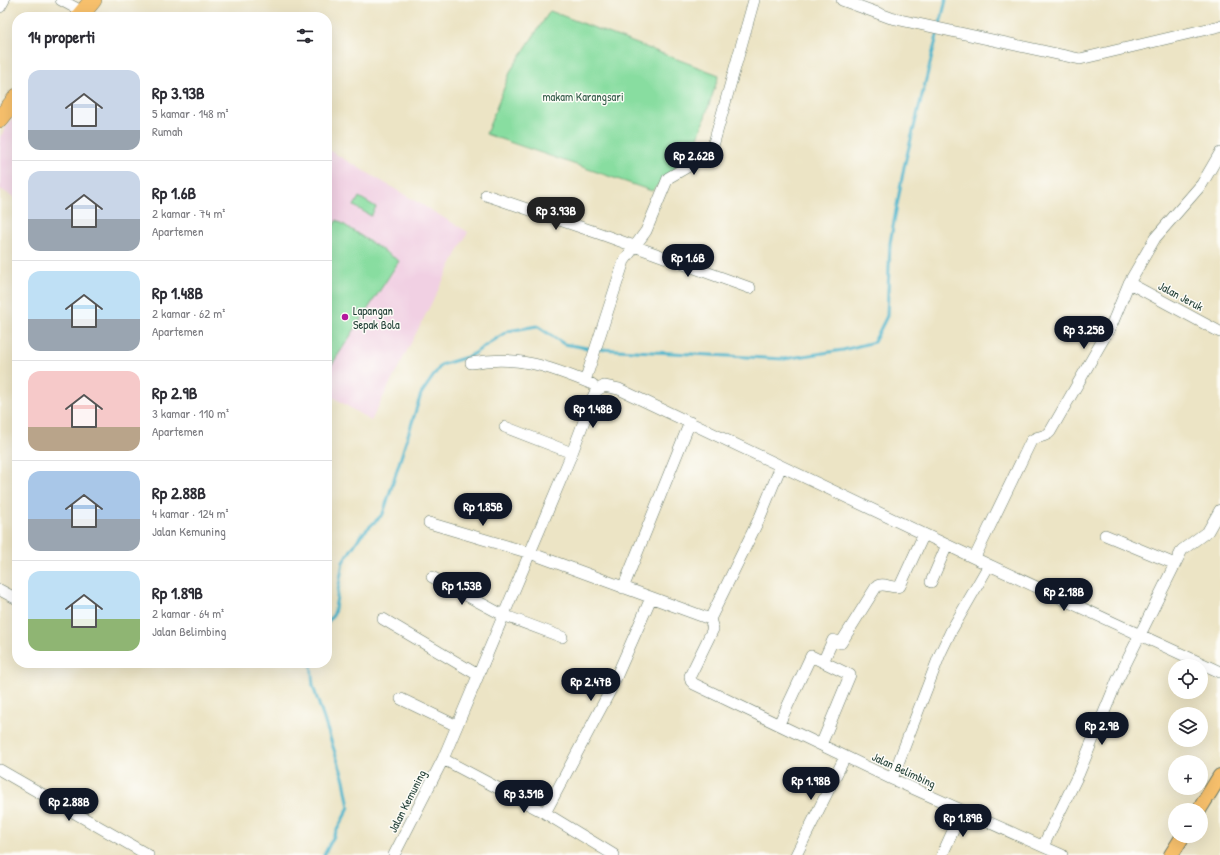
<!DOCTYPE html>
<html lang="id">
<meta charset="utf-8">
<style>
:root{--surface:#fff;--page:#f2f2f3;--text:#2b2b33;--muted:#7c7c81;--line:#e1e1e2;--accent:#111827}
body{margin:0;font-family:"Patrick Hand",sans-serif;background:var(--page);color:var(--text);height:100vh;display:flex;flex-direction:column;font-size:15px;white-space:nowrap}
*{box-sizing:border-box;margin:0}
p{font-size:13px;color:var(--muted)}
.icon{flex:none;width:22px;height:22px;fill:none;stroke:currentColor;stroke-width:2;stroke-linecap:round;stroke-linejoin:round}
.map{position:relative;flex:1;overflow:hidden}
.panel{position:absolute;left:12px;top:12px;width:320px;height:656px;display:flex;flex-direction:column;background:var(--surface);border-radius:16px;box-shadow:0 4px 16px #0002}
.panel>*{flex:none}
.tools{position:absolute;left:1168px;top:659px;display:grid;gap:8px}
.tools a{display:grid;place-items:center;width:40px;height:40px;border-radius:50%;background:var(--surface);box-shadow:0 4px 16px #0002;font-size:20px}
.price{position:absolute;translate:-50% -34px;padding:0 9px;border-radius:14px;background:var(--accent);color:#fff;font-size:13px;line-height:26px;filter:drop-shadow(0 1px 2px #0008)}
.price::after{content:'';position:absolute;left:50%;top:24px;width:12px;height:9px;margin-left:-6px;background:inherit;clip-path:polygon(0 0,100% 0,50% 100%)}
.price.selected{background:#222;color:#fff}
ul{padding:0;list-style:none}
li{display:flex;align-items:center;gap:12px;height:100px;padding:0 16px}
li+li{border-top:1px solid var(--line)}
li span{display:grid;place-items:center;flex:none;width:112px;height:80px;border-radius:12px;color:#555}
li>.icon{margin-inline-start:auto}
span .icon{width:48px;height:48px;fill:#fffc;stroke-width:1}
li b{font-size:17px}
h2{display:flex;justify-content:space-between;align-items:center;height:48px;padding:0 16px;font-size:17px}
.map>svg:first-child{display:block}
.built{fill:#f1d0e3}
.green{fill:#88dda0;stroke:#548d6a}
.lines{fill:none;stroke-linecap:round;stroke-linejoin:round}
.stream{stroke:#4eb5cc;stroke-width:3}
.minor-casing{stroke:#677767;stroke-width:12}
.major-casing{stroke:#677767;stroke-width:16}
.highway-casing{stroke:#677767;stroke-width:18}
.minor{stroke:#fff;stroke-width:11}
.major{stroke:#f7c06c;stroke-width:14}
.highway{stroke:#f7c06c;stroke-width:17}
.poi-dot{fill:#b5179e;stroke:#fdfcf7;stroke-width:1.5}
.labels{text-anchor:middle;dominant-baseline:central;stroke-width:3;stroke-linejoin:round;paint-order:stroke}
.park-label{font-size:12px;fill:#345d4a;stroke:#fdfcf7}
.street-label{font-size:12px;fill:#1f3d34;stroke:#fdfcf7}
.poi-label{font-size:12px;fill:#1f3d34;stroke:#fdfcf7;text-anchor:start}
</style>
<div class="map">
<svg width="1220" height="855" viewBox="0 0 1220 855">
<rect width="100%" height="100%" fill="#fdfcf7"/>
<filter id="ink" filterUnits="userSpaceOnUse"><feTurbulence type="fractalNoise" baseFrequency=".025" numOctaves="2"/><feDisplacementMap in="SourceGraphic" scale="8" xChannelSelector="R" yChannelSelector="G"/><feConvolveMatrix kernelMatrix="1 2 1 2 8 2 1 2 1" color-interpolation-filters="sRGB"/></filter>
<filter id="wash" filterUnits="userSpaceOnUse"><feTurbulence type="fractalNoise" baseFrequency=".012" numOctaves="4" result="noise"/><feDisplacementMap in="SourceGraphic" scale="16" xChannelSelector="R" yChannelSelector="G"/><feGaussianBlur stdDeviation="0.9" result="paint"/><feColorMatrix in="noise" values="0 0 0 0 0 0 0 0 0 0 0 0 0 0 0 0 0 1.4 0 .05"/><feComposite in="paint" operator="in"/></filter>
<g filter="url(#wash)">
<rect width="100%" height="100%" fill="#ece4c5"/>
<!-- built -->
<path class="built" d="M17 111V199L0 189V137Z
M327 149 468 232 371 421 327 393Z"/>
<!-- green -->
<path class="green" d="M550 11 719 75 694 150 652 191 486 134 511 70Z
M359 197 376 207 371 216 354 206Z
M337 220 399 261 327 372V235Z"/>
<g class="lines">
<!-- stream -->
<path class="stream" d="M598 349 784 359 843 350 874 342 887 316 890 243 904 167 946 0
M327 623 334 614 343 562 361 535 383 514 421 394 441 365 470 356 508 331 537 326 564 344 593 349
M311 663 313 686 344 780 349 807 324 855"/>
</g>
</g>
<g filter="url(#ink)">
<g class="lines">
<defs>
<path id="minor" d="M61 0 83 12
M842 0 891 18 1080 59 1220 26
M0 7 4 0
M486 195 598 233 750 288
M1129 283 1220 332
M471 363C517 354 550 367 592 384
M585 381 624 261 646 231 668 178 701 159 713 146 754 0
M505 427 572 453
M781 466 760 517 710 619 713 629 690 676 691 681 694 684 892 779 1062 855
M429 523 530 553 710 619
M1105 535 1175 564
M975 557 1031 441C1037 435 1045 438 1050 432L1112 324 1129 283 1155 238 1202 184 1220 153
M432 577 503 615 562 637
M931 582 947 545
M623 588 690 422
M0 590 15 598
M383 619 478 675
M823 662 833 640 841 643 876 587C884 581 892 590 900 586L924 534
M401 699 457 726
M779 724 811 656 850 675 821 745
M443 759 545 813 614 855
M0 770 148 855
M892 779 940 654 951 631 989 565
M545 813 610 691 651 598
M1043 846 1079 773 1117 681 1182 550 1208 531 1220 510
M394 855 443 759 572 453 593 397 596 391 604 386 619 389 989 565 1220 672
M796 855 845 757
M942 855 962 811"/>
<path id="major" d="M1199 810 1220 776
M1171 855 1183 836"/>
<path id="highway" d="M79 17 93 0
M0 119 17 97"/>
</defs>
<!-- minor casing -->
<use href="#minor" class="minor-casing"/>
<!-- major casing -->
<use href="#major" class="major-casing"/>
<!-- highway casing -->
<use href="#highway" class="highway-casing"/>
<!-- minor -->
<use href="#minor" class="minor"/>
<!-- major -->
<use href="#major" class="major"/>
<!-- highway -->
<use href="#highway" class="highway"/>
</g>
</g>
<!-- markers -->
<circle class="poi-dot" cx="345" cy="317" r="4"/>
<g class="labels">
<!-- park labels -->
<g class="park-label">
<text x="583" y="96">makam Karangsari</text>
</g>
<!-- street labels -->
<g class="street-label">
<text transform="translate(1181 296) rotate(28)">Jalan Jeruk</text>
<text transform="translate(904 770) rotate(25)">Jalan Belimbing</text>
<text transform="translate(407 801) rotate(-63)">Jalan Kemuning</text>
</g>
<!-- poi labels -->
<g class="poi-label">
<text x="353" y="310">Lapangan<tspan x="353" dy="14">Sepak Bola</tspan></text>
</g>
</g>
</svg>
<div class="tools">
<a><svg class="icon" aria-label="locate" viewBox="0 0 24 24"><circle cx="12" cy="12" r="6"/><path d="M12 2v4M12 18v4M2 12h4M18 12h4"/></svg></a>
<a><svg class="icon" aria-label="layers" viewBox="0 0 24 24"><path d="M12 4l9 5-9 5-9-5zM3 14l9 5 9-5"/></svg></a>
<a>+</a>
<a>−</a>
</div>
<b class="price" style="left:694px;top:176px">Rp 2.62B</b>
<b class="price selected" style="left:556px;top:231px">Rp 3.93B</b>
<b class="price" style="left:688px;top:278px">Rp 1.6B</b>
<b class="price" style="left:1084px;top:350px">Rp 3.25B</b>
<b class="price" style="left:593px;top:429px">Rp 1.48B</b>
<b class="price" style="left:483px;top:527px">Rp 1.85B</b>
<b class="price" style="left:462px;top:606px">Rp 1.53B</b>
<b class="price" style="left:1064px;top:612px">Rp 2.18B</b>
<b class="price" style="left:591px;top:702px">Rp 2.47B</b>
<b class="price" style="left:1102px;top:746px">Rp 2.9B</b>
<b class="price" style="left:811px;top:801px">Rp 1.98B</b>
<b class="price" style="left:524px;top:814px">Rp 3.51B</b>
<b class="price" style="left:69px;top:822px">Rp 2.88B</b>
<b class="price" style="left:963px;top:838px">Rp 1.89B</b>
<section class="panel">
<h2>14 properti<svg class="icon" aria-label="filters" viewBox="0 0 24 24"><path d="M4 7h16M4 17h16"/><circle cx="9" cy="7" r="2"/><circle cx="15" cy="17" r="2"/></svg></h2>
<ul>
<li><span style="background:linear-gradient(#c9d6e8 75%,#9aa5b1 0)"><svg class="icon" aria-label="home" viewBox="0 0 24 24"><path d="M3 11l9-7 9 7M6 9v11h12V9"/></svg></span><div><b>Rp 3.93B</b><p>5 kamar · 148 m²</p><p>Rumah</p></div></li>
<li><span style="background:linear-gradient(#c9d6e8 60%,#9aa5b1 0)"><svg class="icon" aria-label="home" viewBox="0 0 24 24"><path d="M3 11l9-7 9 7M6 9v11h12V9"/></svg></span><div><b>Rp 1.6B</b><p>2 kamar · 74 m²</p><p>Apartemen</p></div></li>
<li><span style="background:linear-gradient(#bfe0f5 60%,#9aa5b1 0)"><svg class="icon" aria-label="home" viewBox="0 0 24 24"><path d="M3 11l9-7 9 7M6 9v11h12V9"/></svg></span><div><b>Rp 1.48B</b><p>2 kamar · 62 m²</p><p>Apartemen</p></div></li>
<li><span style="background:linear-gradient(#f6c9c9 70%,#b9a48a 0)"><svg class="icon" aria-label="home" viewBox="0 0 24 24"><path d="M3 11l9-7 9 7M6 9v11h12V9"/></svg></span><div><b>Rp 2.9B</b><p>3 kamar · 110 m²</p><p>Apartemen</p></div></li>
<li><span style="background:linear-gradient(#a9c7e8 60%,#9aa5b1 0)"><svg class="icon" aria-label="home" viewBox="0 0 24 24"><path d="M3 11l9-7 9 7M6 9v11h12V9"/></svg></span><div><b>Rp 2.88B</b><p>4 kamar · 124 m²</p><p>Jalan Kemuning</p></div></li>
<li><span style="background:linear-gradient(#bfe0f5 60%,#8fb573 0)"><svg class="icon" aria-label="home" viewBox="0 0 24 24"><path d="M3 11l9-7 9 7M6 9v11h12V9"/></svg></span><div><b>Rp 1.89B</b><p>2 kamar · 64 m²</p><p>Jalan Belimbing</p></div></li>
</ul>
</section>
</div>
